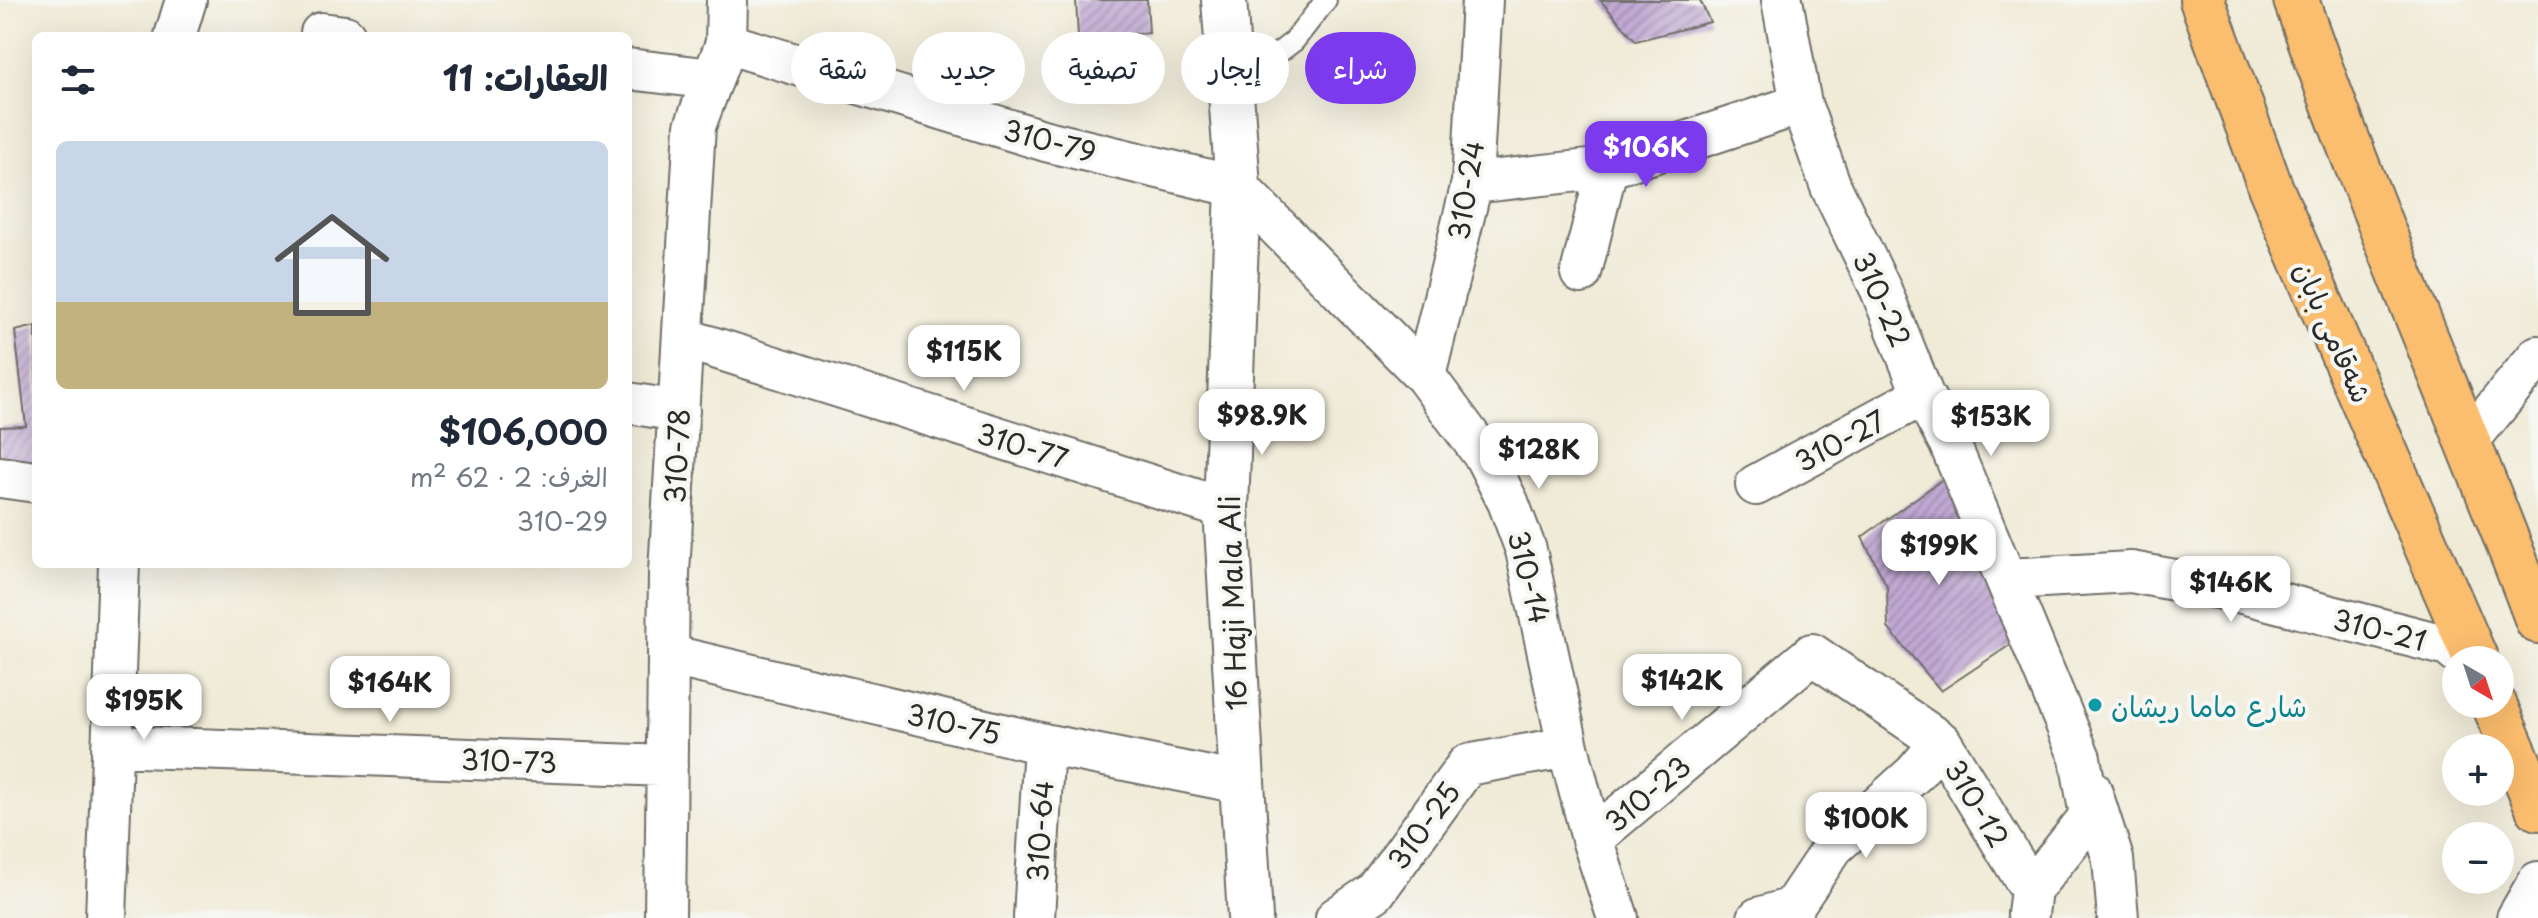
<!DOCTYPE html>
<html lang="ar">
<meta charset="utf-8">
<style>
:root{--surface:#fff;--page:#f6f6f7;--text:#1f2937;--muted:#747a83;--accent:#7c3aed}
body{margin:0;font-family:"Playpen Sans","Playpen Sans Arabic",sans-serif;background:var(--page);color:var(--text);direction:rtl;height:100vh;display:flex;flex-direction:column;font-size:30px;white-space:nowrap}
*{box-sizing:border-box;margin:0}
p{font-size:26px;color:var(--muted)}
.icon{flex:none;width:44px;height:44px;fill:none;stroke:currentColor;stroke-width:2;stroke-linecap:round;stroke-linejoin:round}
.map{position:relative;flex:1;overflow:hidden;direction:ltr}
.sheet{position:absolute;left:32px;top:32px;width:600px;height:536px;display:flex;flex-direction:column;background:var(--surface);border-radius:12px;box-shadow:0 8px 32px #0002;direction:rtl}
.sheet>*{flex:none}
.banner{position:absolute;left:656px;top:32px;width:760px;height:72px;direction:rtl;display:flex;gap:16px}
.needle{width:52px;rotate:141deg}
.tools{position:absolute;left:2442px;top:646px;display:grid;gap:16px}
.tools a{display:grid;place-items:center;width:72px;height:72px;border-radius:50%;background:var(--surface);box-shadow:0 8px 32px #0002;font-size:40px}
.price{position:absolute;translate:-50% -68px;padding:0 18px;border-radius:16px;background:#fff;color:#222;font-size:26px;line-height:52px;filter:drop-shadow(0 2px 4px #0008)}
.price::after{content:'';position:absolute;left:50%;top:48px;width:24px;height:18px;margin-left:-12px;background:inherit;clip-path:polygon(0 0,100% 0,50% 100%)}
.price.selected{background:var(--accent);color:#fff}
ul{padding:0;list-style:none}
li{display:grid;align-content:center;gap:16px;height:424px;padding:0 24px}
li span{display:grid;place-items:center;height:248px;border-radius:12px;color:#555}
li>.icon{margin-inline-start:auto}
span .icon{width:144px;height:144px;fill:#fffc;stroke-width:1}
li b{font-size:34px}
h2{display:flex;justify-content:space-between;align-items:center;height:96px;padding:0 24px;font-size:34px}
.tag{padding:0 28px;border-radius:36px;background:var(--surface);box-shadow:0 8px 32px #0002;font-size:28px;line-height:72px}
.tag.selected{background:var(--accent);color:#fff}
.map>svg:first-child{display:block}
.building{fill:url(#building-hatch)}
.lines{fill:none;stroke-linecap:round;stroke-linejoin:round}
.service-casing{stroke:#706e67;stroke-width:24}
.minor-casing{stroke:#706e67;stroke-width:44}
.tertiary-casing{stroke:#706e67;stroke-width:48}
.primary-casing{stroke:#706e67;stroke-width:48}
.service{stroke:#fff;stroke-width:20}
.minor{stroke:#fff;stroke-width:40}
.tertiary{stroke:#fff;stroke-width:44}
.primary{stroke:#fbbd6e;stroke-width:44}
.culture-dot{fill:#0f9aa8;stroke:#f6f6f2;stroke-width:3}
.labels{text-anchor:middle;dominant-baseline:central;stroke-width:8;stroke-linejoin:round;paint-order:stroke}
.street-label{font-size:28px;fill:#2b2b2b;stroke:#f6f6f2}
.culture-label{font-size:28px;fill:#0d838f;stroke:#f6f6f2;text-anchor:start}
</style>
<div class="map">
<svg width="2538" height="918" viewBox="0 0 2538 918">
<defs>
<pattern id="building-hatch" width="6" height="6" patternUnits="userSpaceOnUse" patternTransform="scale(2)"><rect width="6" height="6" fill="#c1a9d4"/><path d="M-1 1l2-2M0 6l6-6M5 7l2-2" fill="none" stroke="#9d8aac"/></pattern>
</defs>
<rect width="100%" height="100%" fill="#f6f6f2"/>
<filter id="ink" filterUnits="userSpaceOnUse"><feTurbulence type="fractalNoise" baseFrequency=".0125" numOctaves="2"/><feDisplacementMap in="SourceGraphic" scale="16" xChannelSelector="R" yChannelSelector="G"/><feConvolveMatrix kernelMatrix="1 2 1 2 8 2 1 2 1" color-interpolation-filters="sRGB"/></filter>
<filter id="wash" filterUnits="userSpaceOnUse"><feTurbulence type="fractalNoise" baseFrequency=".006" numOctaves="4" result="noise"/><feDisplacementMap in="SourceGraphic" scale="32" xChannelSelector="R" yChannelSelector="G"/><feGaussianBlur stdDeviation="1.8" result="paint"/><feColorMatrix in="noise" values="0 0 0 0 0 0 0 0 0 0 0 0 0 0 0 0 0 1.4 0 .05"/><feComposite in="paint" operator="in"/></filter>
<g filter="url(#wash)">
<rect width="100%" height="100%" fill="#f0ebd7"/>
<g id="blocks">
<!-- building -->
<path class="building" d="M1076 0H1147L1149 33 1078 37Z
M1600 0H1700L1710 22 1636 41Z
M36 326V463H0V427L26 426 15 331Z
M1947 476 2016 641 1941 691 1888 628 1887 586 1862 537Z"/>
</g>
</g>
<g filter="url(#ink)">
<use href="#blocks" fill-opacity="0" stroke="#706e67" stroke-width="2"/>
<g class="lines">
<defs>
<path id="service" d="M1231 89 1294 41 1326 0"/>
<path id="minor" d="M1782 0 1801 104 1831 187 1881 290 1923 395 1949 442 2080 758 2090 816 2031 890
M321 33 345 36
M175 36 186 0
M726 43 1046 141 1238 187 1425 376 1485 457 1508 502 1526 550 1568 747 1592 839 1618 918
M628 69 713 79
M1472 183 1607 168 1801 104
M1581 273 1607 168
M683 338 1226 509
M1425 376 1472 183 1482 0
M628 403 679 411
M2470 439 2538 356
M0 477 36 482
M1756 485 1923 395
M2007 579 2131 572 2234 591 2448 646 2465 660
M668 655 1044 744 1240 783
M112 746 667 766
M2091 790 2113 859 2118 918
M1592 839 1812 654 1941 742 2031 890 2028 914
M106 918 119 564
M665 918 669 572 695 126 726 43 727 0
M1034 918 1044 744
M1336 918 1375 892 1467 765 1568 747
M1758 918 1792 908 1833 847 1915 773 1941 742
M2517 918 2538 882"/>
<path id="tertiary" d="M1224 0 1238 187 1226 509 1250 918"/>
<path id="primary" d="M2202 0 2271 189 2476 660
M2296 0C2369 210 2460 413 2538 621
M2494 704 2538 808"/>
</defs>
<!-- service casing -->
<use href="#service" class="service-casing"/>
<!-- minor casing -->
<use href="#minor" class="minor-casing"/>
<!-- tertiary casing -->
<use href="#tertiary" class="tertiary-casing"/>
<!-- primary casing -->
<use href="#primary" class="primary-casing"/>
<!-- service -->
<use href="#service" class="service"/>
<!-- minor -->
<use href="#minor" class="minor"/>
<!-- tertiary -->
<use href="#tertiary" class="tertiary"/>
<!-- primary -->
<use href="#primary" class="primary"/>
</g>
</g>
<!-- markers -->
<circle class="culture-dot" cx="2095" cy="705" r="8"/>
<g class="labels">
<!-- street labels -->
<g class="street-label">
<text transform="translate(1050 140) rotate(15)">310-79</text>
<text transform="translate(1465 190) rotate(-81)">310-24</text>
<text transform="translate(1883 299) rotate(66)">310-22</text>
<text transform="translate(2334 332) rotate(66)">شەقامی بابان</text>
<text transform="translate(1840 440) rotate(-28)">310-27</text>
<text transform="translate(1023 445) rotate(17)">310-77</text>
<text transform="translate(676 456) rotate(-87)">310-78</text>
<text transform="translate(1530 577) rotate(76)">310-14</text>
<text transform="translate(1232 603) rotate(-92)">16 Haji Mala Ali</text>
<text transform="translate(2380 629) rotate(14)">310-21</text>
<text transform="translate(954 723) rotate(13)">310-75</text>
<text transform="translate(509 760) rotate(2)">310-73</text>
<text transform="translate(1647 793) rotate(-40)">310-23</text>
<text transform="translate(1978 803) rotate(59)">310-12</text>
<text transform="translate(1423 825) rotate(-54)">310-25</text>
<text transform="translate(1039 831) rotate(-87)">310-64</text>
</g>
<!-- culture labels -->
<g class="culture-label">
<text x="2111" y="705">شارع ماما ريشان</text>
</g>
</g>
</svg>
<div class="tools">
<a><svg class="needle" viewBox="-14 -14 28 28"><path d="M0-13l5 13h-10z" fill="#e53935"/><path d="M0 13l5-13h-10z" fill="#747a83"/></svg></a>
<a>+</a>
<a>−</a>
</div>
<b class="price selected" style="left:1646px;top:189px">$106K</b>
<b class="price" style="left:964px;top:393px">$115K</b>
<b class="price" style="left:1262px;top:457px">$98.9K</b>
<b class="price" style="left:1991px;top:458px">$153K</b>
<b class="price" style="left:1539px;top:491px">$128K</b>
<b class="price" style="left:1939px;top:587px">$199K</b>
<b class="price" style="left:2231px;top:624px">$146K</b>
<b class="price" style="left:1682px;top:722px">$142K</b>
<b class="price" style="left:390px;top:724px">$164K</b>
<b class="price" style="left:144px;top:742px">$195K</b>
<b class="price" style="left:1866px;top:860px">$100K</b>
<div class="banner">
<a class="tag selected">شراء</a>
<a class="tag">إيجار</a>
<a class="tag">تصفية</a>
<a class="tag">جديد</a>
<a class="tag">شقة</a>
</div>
<section class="sheet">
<h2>العقارات: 11<svg class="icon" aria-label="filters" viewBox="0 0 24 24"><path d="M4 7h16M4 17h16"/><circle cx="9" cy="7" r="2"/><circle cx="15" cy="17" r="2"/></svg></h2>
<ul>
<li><span style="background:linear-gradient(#c9d6e8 65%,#c2b280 0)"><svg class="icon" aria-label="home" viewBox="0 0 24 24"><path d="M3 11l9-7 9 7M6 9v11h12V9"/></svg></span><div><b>$106,000</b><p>الغرف: 2 · 62 m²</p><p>310-29</p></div></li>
</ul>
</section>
</div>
